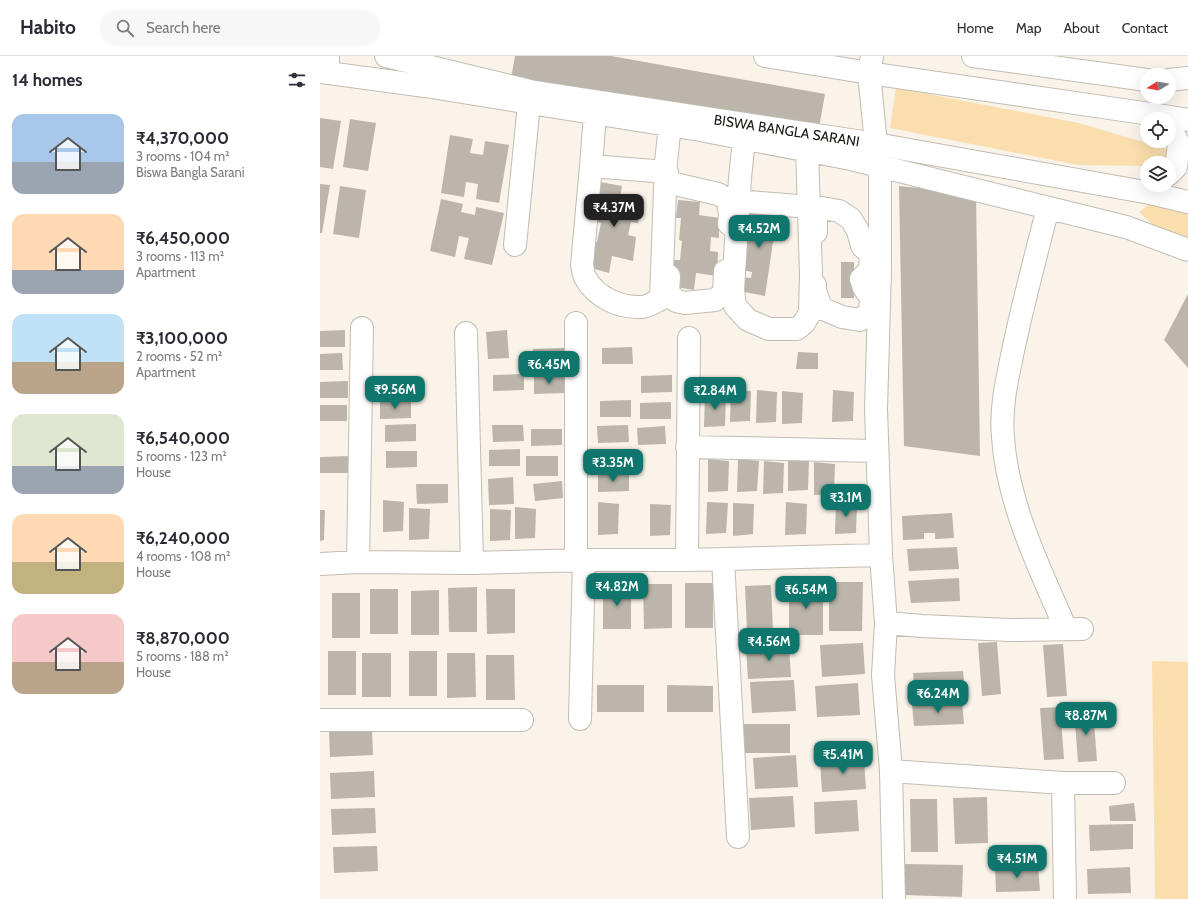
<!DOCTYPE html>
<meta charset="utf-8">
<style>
:root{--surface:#fff;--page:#f7f7f7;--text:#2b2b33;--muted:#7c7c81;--line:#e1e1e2;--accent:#0f766e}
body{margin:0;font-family:Cabin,sans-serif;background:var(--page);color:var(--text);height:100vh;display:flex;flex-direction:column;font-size:15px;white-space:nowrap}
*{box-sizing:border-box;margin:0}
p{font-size:13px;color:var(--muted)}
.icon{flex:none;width:22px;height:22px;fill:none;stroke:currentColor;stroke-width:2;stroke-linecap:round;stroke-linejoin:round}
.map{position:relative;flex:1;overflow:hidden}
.drawer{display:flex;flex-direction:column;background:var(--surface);width:320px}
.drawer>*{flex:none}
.needle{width:26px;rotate:259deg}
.buttons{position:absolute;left:820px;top:12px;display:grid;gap:8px}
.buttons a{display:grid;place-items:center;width:36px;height:36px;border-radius:50%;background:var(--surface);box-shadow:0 4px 16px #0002;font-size:20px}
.price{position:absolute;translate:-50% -34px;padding:0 9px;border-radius:8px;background:var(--accent);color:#fff;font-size:13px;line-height:26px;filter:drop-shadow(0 1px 2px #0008)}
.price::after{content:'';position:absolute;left:50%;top:24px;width:12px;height:9px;margin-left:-6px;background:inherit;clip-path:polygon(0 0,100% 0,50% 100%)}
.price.on{background:#222;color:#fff}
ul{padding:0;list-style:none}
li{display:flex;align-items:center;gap:12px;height:100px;padding:0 12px}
li span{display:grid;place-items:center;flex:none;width:112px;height:80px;border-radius:12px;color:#555}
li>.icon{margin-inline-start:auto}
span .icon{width:48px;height:48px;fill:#fffc;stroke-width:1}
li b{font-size:17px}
h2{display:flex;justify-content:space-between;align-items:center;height:48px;padding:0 12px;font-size:17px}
header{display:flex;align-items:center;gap:24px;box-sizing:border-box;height:56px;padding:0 20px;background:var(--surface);border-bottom:1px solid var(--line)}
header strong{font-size:19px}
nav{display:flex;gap:22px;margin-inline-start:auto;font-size:14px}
.search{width:280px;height:36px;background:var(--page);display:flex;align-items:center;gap:10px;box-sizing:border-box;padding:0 14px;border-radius:16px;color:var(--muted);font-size:15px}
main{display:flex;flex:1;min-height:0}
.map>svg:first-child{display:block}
.green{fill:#fadead}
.building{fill:#bbb5ab}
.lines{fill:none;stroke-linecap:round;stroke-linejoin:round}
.minor-casing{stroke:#c2bcb2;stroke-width:24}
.major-casing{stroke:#c2bcb2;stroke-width:24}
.minor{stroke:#fff;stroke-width:22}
.major{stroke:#fff;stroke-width:22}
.labels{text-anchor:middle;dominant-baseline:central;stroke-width:3;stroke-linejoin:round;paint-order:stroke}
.street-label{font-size:14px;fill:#1b1915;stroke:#f9f3e9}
</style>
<header>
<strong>Habito</strong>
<div class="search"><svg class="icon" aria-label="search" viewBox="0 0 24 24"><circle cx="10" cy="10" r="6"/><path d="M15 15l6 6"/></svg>Search here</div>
<nav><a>Home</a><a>Map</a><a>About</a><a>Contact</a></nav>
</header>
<main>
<section class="drawer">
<h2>14 homes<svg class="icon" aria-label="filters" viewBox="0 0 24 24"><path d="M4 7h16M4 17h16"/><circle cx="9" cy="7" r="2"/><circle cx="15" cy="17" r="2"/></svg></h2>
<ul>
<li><span style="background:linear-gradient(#a9c7e8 60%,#9aa5b1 0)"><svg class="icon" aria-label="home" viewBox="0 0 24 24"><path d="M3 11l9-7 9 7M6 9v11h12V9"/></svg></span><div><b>₹4,370,000</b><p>3 rooms · 104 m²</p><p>Biswa Bangla Sarani</p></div></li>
<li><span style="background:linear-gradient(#ffd9b3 70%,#9aa5b1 0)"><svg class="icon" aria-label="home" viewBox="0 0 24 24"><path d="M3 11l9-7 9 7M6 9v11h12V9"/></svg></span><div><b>₹6,450,000</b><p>3 rooms · 113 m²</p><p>Apartment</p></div></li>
<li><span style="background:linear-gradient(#bfe0f5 60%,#b9a48a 0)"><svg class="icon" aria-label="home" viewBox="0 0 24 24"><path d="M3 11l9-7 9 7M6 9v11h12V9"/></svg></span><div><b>₹3,100,000</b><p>2 rooms · 52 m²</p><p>Apartment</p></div></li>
<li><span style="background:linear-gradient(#dfe7d0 65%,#9aa5b1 0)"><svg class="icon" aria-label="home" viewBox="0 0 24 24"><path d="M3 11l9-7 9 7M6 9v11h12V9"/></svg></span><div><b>₹6,540,000</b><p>5 rooms · 123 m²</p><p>House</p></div></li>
<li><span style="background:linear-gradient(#ffd9b3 60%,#c2b280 0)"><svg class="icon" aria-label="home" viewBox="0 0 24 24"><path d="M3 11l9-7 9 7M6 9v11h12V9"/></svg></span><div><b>₹6,240,000</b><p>4 rooms · 108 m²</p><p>House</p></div></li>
<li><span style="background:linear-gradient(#f6c9c9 60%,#b9a48a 0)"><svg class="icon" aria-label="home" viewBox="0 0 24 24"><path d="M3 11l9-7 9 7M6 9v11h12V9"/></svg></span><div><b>₹8,870,000</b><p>5 rooms · 188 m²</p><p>House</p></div></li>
</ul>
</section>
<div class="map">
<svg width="868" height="843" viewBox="0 0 868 843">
<rect width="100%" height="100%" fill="#f9f3e9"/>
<!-- green -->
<path class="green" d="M576 32 759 67 846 93 868 97V110H849V107H827V110L758 109 570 72Z
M830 148 868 157V184L834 170 819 156Z
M832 605 868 606V843H835Z"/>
<!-- building -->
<path class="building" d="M195 0H291L505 38 497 83 190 28Z
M0 62 21 65 13 113 0 111Z
M30 63 56 67 48 115 23 111Z
M130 79 153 83 150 97 163 99 165 85 189 89 179 147 156 143 158 128 146 126 144 141 121 137Z
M280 126 302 130 300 142 319 147 318 167 311 166 308 179 316 181 313 205 292 200 289 217 271 212V185L277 186 281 167 278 166 282 144H277Z
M0 128 10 129 2 177H0Z
M20 130 46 134 39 182 13 178Z
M579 130 656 138 660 400 584 390Z
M121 143 143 148 141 156 155 159 156 151 184 157 172 209 144 203 149 182 139 180 135 201 110 195Z
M358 144 380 146 379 159 399 162V182L391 181 390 195 398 196 397 220 376 217 374 234 356 231 352 225 354 204H360L362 185 359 184 361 162H356Z
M428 153 454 154 461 163V180L453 186 445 240 420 235 422 221 431 222 432 216 422 214Z
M521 206H534V242H521Z
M868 238V312L844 284Z
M25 274V291H0V275Z
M187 274 189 302 168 303 166 276Z
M312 291 313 308H282V292Z
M244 292V309L213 310V293Z
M478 296 498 297V313H476Z
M22 297 23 314H0V298Z
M204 318V334L173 335V319Z
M352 319V336L321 337V320Z
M214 321H244L245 337 214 338Z
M28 325V342H0V326Z
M411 334 431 335 430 365 410 366Z
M437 334 457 336 456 366 436 367Z
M513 334 534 336 533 365 512 366Z
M462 335 483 337 482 367 462 368Z
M385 339 406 340 405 370 384 371Z
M311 344V361H280V345Z
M60 346H91V362L60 363Z
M351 346V363H320V347Z
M0 349H27V365H0Z
M96 368V385L65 386V369Z
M172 369H203L204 385 173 386Z
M308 369 309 386 278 387 277 370Z
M345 370 346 388 318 389 317 372Z
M211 373H242V389L211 390Z
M200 393V410H169V394Z
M309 394 310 411H279L278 395Z
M66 395H97V411L66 412Z
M31 400V417H0V401Z
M206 400H238V420H206Z
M468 402 489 404 488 434 468 435Z
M388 403 409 405 408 435 388 436Z
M418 403 439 405 437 435 417 436Z
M444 405 464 407 463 437 443 438Z
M494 406 515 408 514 438 494 439Z
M278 419H309V435L278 436Z
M193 421 194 448 169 449 168 423Z
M242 425 243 442 215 445 213 428Z
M96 428H128V447L97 448Z
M63 444 84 446 83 475 63 476Z
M516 445 537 447 536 477 515 478Z
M278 446 299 448 298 478 278 479Z
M387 446 408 447 406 477 386 478Z
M466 446 487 448 486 478 465 479Z
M413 447 434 448 433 478 413 480Z
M330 448 351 449 350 479 330 480Z
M195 451 216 453 215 482 195 483Z
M89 452 110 453 109 483 89 484Z
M170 453 191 454 190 484 170 485Z
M0 454H5L4 484 0 485Z
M632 457 634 482 615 483V477H604V483L583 484 582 460Z
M637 491 639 513 589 515 587 493Z
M639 522 640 545 591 547 588 525Z
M509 526H543L542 575H509Z
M365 527H393V572H365Z
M323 528H352V572L324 573Z
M283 529H311V573H283Z
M451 529 453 574 427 575 425 530Z
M469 530H503V579H469Z
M157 531V576H129L128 532Z
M50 533H78V578H50Z
M166 533H195V577L167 578Z
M119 534V579H91V535Z
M12 537H40V582H12Z
M677 586 681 638 662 640 658 587Z
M543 587 545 618 502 621 500 589Z
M743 588 747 640 727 641 723 589Z
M469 589 471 621 428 623 426 592Z
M8 595H36V639H8Z
M89 595H117V640H89Z
M42 597H71V641H42Z
M127 597H155L156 641 127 642Z
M166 599H194L195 644H166Z
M643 615 645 637 595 639 593 617Z
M474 624 476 655 432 657 430 626Z
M538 627 540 659 497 661 495 630Z
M277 629H324V656H277Z
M347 629 393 630V656H347Z
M642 645 644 668 594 670 592 648Z
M740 651 744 703 724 704 720 652Z
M773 653 777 705 758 706 754 654Z
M423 668H470V697H423Z
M52 674 53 699 10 701 9 675Z
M476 699 478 731 435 733 433 702Z
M544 702 546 733 502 736 500 705Z
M54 715 55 741 11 743 10 717Z
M473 740 475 771 431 774 429 742Z
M667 741 668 787 635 788 633 742Z
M590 743H617L618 796H591Z
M537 744 539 775 495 778 494 746Z
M814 747 816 765H790L789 750Z
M55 752 56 777 12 779 11 753Z
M813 768V793L770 795 769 769Z
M57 790 58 815 14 817 13 791Z
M584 808 643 809 642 841 584 839Z
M718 809 720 835 676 836 675 811Z
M810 811 811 837 768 838 767 813Z"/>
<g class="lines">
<defs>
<path id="minor" d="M552 0 549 17 556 88 560 110V213L556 353 561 499 566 567 563 619 571 715 574 843
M653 0 827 24
M0 16 105 30 380 74 531 103 806 171 868 194
M849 24 868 22
M275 58 271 110 262 209C263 213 263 219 266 223 277 242 300 252 322 251 328 251 336 245 341 243L346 106 350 69
M424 83 420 122 413 234 415 250 428 264 449 273H477L484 267 490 257 491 218 487 94
M271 110 347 116
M355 128 398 138 407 143 410 158 409 168
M418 145 489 151
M728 152C716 198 704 244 694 290 688 320 680 350 683 381 687 446 720 514 746 573
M496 176V156L502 152 519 155 531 163 538 175 542 190 551 198 550 214 541 223
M195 189 209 48
M349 220 348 236 356 245 365 247 395 244 404 237 405 215
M495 229V234L501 252 522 261 540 264 550 256 551 242 544 232 541 223H560
M256 267V505
M146 277 152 507
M367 391 557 395
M403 503 418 781
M367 504 369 282
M38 506 42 272
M0 508 38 506 152 507 264 504H367L561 499
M566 567 602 570 690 574 762 573
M260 663 264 504
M0 664H202
M571 715 743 727 745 843
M743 727H794"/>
<g id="major">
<path d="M8 0V17"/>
<path id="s1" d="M66 0 214 36 556 88 830 137 868 146"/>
<path d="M445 0 549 17 844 60 868 64"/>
<path d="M849 69 859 88 856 111 849 118"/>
</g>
</defs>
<!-- minor casing -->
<use href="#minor" class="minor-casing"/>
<!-- major casing -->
<use href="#major" class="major-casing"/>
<!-- minor -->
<use href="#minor" class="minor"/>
<!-- major -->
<use href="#major" class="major"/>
</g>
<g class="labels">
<!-- street labels -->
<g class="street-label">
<text stroke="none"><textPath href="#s1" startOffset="408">BISWA BANGLA SARANI</textPath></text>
</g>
</g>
</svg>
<div class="buttons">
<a><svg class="needle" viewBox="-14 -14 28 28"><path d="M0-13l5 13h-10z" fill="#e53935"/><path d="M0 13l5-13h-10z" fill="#7c7c81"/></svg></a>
<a><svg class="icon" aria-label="locate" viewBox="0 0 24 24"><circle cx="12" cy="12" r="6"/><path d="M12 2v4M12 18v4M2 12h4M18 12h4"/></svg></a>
<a><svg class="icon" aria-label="layers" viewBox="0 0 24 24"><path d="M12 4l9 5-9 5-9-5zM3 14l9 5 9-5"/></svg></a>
</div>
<b class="price on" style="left:294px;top:172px">₹4.37M</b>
<b class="price" style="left:439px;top:193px">₹4.52M</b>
<b class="price" style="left:229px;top:329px">₹6.45M</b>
<b class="price" style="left:75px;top:354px">₹9.56M</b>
<b class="price" style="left:395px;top:355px">₹2.84M</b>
<b class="price" style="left:293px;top:427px">₹3.35M</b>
<b class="price" style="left:526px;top:462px">₹3.1M</b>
<b class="price" style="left:297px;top:551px">₹4.82M</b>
<b class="price" style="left:486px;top:554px">₹6.54M</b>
<b class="price" style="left:449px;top:606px">₹4.56M</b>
<b class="price" style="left:618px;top:658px">₹6.24M</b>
<b class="price" style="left:766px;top:680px">₹8.87M</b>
<b class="price" style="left:523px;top:719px">₹5.41M</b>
<b class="price" style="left:697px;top:823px">₹4.51M</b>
</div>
</main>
